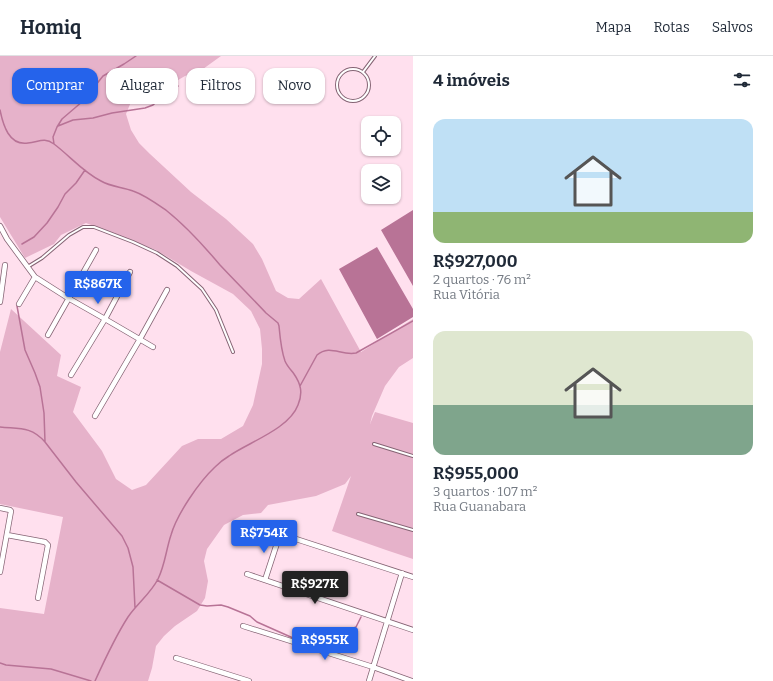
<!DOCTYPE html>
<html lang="pt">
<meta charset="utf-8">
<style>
:root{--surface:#fff;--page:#f2f2f3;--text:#1f2937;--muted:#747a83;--line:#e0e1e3;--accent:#2563eb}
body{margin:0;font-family:Bitter,serif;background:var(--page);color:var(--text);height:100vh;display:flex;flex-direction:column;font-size:15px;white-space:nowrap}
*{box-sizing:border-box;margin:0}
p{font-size:13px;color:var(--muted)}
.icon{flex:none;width:22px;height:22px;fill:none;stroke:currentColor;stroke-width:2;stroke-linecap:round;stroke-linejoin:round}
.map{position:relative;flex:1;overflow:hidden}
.panel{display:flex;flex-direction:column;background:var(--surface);width:360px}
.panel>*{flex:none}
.guide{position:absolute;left:12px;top:12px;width:341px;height:36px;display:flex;gap:8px}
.tools{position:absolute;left:361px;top:60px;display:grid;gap:8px}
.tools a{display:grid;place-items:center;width:40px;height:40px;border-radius:8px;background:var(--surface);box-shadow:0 1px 3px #0004;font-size:20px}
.price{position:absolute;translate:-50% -34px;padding:0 9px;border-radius:4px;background:var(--accent);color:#fff;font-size:13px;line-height:26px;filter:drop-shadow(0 1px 2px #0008)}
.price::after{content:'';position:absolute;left:50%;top:24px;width:12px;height:9px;margin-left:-6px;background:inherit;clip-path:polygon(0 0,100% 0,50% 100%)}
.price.current{background:#222;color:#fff}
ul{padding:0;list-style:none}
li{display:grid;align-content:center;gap:8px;height:212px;padding:0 20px}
li span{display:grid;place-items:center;height:124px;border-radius:12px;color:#555}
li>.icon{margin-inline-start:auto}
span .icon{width:72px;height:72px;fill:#fffc;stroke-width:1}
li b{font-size:17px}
h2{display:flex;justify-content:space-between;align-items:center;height:48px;padding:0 20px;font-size:17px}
.tag{padding:0 14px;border-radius:12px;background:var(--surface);box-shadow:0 1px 3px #0004;font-size:14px;line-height:36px}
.tag.current{background:var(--accent);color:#fff}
header{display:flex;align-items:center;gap:24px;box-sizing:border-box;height:56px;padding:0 20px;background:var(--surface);border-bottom:1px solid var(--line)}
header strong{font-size:19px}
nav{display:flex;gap:22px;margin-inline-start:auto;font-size:14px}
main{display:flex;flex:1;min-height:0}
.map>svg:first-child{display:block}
.green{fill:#e6b2ca}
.water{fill:#b87396}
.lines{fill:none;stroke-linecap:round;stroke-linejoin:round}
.stream{stroke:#b87396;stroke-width:1.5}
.lane-casing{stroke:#856474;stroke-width:4}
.street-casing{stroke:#856474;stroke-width:6}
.lane{stroke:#fff;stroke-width:2}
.street{stroke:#fff;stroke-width:4.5}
</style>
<header>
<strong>Homiq</strong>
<nav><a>Mapa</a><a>Rotas</a><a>Salvos</a></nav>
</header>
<main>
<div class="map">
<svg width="413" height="625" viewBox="0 0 413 625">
<rect width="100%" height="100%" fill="#ffe0ee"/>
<!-- green -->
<path class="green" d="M0 0H221L203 13 185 20 173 27 161 22 149 25 133 41 126 58 131 74 139 87 150 98 191 136 226 163 253 188 262 203 276 235 288 242 299 243 321 223 361 296 413 263V302L399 311 385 330 372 360 370 368 375 356 413 367V503L386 494 332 475 351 420 345 428 316 440 268 449 261 457 243 459 224 469 207 493 204 505 208 525 205 542 197 555 175 570 164 580 156 590 152 612 148 625H0V552L44 558 63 461 0 448V296L11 253 61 299 57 320 81 331 73 356 102 395 116 423 132 434 146 429 182 390 198 383H221L243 370 253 349 262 308V293L260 273 251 255 233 238 191 215 156 194 86 167 61 179 54 188 25 202 0 161Z"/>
<!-- water -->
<path class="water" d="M413 154V230L381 174Z
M377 191 413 253V261L377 283 339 213Z"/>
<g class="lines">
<!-- stream -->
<path class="stream" d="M0 54C3 69 9 90 28 87 39 86 44 81 54 88 70 100 83 116 101 125 111 131 123 131 133 135 145 139 157 148 167 155 187 171 204 190 220 209 235 225 251 241 266 257L278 267 279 270C280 281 281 294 285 305 287 310 291 314 294 318 301 328 303 337 298 349 289 373 249 386 229 400 224 403 219 407 215 411 199 426 177 458 171 479 166 494 165 509 158 523 151 537 137 548 128 561 115 581 105 603 95 625
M58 70 73 64 93 62 112 57 145 52 153 49 170 34 178 30
M54 88 53 81 57 71 62 63 83 45 103 20 124 8 136 0
M22 188 34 181 47 167 58 151 65 138 76 127 85 114
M17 250 25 294 35 317 40 331 44 357 45 386
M300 330 317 299C330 288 341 300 356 297L413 265
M0 371C19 373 31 370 45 386L76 426 122 480 128 492 133 511 135 552
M157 524 200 549 207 550 221 549 228 551 250 560 257 566 302 586 322 590H328L342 588 347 575 356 571 361 561
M0 607 6 609 51 613 91 625"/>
<defs>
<path id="lane" d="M337 29a16 16 0 1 1 32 0a16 16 0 1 1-32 0Z
M363 16 375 0
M29 210 42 202 69 179 83 171H94L133 186 157 197 177 210 202 233 216 254 233 296
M374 388 413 400
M358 458 413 474"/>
<path id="street" d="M0 170 7 183 35 221 68 242 105 263 153 291
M0 246 5 209
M19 248 35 221
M48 279 96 194
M71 319 105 263 130 216
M95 360 140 283 167 234
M0 452 10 454 11 455 0 516
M256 470 413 521
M7 479 45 486 48 489 38 542
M247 518 413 574
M265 524 280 478
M243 570 373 611 412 625
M176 602 249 625
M369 625 402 517"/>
</defs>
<!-- lane casing -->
<use href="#lane" class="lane-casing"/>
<!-- street casing -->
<use href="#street" class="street-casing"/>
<!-- lane -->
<use href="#lane" class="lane"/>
<!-- street -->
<use href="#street" class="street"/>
</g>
</svg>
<div class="tools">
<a><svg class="icon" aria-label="locate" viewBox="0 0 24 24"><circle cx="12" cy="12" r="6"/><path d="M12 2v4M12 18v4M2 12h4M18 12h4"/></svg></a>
<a><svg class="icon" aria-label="layers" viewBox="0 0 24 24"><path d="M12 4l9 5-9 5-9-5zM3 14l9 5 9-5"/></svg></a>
</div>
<b class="price" style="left:98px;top:249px">R$867K</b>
<b class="price" style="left:264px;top:498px">R$754K</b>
<b class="price current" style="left:315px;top:549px">R$927K</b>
<b class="price" style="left:325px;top:605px">R$955K</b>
<div class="guide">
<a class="tag current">Comprar</a>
<a class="tag">Alugar</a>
<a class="tag">Filtros</a>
<a class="tag">Novo</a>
</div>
</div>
<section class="panel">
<h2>4 imóveis<svg class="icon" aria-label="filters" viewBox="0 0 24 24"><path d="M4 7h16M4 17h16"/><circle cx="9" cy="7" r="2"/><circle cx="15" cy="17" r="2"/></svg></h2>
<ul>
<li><span style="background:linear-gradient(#bfe0f5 75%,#8fb573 0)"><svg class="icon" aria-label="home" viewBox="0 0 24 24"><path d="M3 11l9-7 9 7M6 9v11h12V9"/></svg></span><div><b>R$927,000</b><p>2 quartos · 76 m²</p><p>Rua Vitória</p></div></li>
<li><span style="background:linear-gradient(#dfe7d0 60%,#7fa58c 0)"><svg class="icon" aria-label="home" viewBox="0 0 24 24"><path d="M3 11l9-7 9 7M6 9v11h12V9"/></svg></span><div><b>R$955,000</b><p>3 quartos · 107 m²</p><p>Rua Guanabara</p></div></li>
</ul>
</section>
</main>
